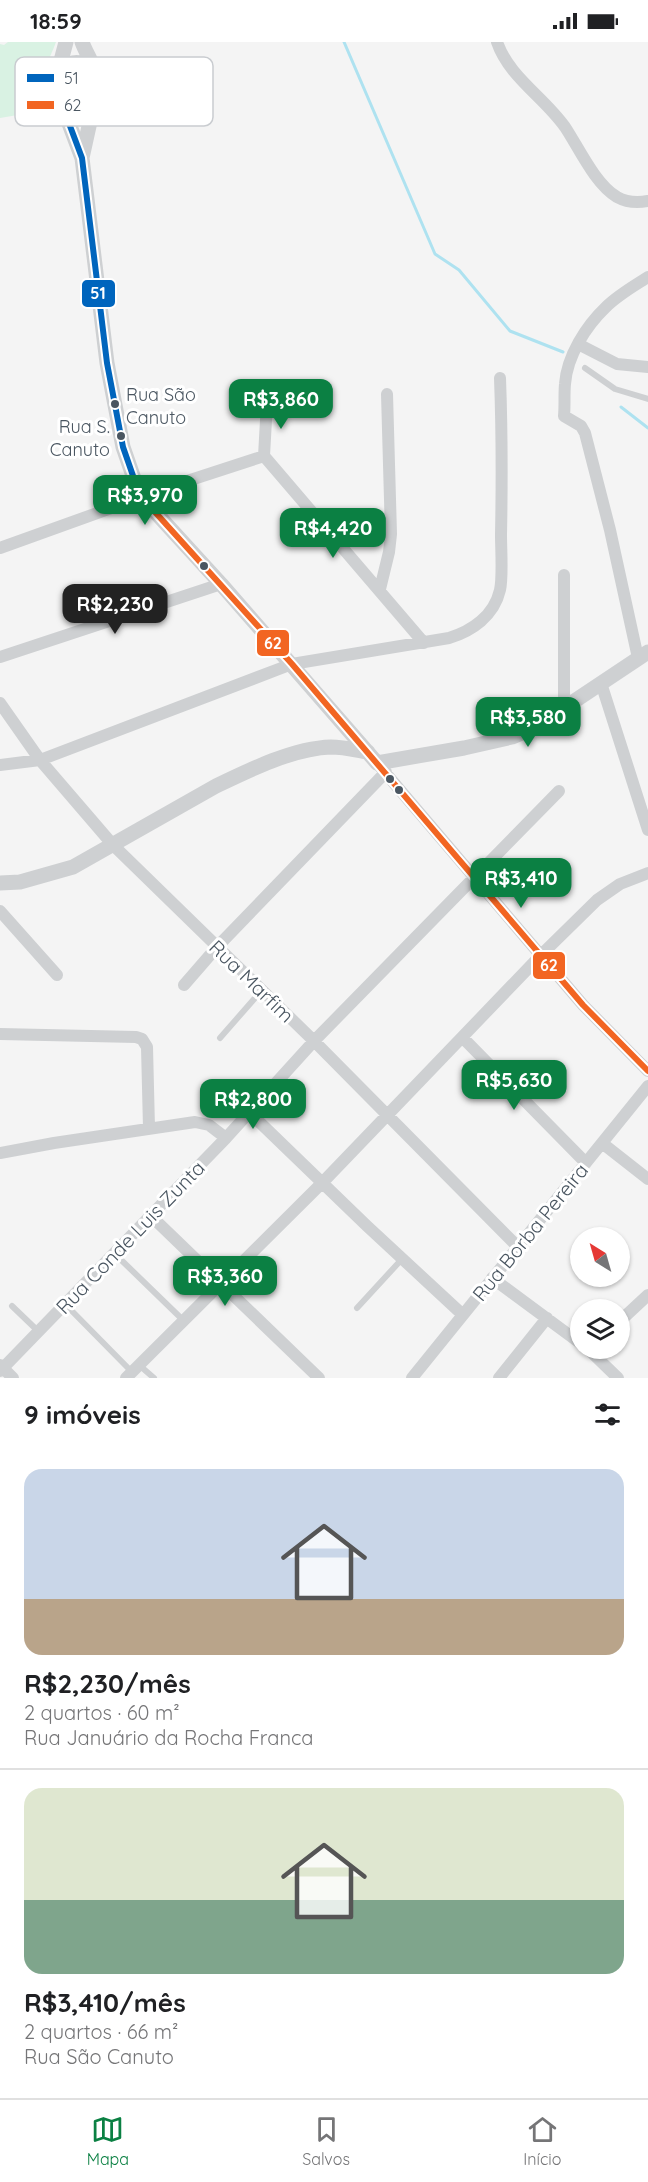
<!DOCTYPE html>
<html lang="pt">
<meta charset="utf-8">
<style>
:root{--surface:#fff;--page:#f2f2f2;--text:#202124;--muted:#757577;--line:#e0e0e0;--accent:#0b8043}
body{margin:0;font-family:Quicksand,sans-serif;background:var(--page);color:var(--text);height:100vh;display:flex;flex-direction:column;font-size:22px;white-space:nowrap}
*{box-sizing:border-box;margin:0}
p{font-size:20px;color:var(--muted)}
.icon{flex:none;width:33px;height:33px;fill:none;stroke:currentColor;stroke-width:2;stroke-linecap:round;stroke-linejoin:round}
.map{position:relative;height:1336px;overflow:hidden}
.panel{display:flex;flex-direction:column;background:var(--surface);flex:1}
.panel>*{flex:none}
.needle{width:39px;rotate:323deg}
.buttons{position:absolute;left:570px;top:1185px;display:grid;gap:12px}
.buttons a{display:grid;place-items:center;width:60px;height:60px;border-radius:50%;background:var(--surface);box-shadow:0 2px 4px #0004;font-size:30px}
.price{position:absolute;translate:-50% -51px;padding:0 14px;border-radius:12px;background:var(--accent);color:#fff;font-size:20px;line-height:39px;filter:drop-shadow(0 2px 3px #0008)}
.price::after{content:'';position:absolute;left:50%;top:36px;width:18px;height:14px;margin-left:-9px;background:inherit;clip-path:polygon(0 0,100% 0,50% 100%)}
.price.on{background:#222;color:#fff}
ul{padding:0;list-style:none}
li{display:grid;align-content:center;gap:12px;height:318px;padding:0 24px}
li+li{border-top:2px solid var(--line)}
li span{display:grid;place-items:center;height:186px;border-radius:18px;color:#555}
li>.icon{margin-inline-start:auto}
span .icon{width:108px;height:108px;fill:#fffc;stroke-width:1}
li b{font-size:26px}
h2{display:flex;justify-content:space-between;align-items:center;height:72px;padding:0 24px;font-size:26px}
.status{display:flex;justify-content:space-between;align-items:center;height:42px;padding:0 30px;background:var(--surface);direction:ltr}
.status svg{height:16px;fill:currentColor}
.tabs{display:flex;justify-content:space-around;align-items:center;height:84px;border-top:2px solid var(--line);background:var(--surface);font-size:16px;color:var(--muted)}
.tabs a{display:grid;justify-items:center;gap:3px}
.tabs .on{color:var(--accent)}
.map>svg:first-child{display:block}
.green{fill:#d9f2e3}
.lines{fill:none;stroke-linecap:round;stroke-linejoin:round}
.stream{stroke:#aee2f0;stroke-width:3}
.service{stroke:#ced0d2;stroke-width:6}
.minor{stroke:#ced0d2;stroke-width:12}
.tertiary{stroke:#ced0d2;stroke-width:15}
.bus-1-casing{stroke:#fff;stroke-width:10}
.bus-2-casing{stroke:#fff;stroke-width:10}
.bus-1{stroke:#0065bd;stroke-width:6}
.bus-2{stroke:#f26522;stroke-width:6}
.bus-dot{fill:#4a5661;stroke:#fff;stroke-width:2}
.labels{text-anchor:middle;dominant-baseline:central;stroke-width:6;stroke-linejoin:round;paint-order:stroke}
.bus-label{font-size:18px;fill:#4a5661;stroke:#fff;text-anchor:start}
.street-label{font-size:20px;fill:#4a5661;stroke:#fff}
.key{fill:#fff;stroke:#c9ccd0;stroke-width:1.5}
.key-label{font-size:16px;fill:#4a5661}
.line-badge{stroke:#fff;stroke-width:2}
.badge-label{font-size:16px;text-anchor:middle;font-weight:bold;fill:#fff}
</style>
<div class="status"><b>18:59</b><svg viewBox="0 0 49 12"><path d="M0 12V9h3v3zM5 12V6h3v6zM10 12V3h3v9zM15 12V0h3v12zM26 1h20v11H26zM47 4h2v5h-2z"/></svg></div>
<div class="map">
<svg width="648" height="1336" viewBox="0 0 648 1336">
<rect width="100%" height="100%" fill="#f4f4f4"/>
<!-- green -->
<path class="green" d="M8 0H56C44 32 35 33 47 68L0 76V2L4 3Z"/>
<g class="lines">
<!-- stream -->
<path class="stream" d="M344 0 435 212 459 228 510 289 563 310
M621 365 648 386"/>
<!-- service -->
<path class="service" d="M585 326 615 347 648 357
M220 996 262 948
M115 1212 183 1278
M65 1262 132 1330
M12 1264 38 1289
M357 1266 402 1217
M139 1323 154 1336"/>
<!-- minor -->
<path class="minor" d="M497 0C509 35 544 55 565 85 579 106 595 142 617 155 626 160 638 161 648 159
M578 302 617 322 648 325
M264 414 424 601
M264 414 267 360
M153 453 175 443 264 414
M0 506 139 456
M380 547 389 510 391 492 387 352
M0 615 221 542
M638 616 610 488 585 391 581 384 564 374C565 364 564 352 565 342 567 314 586 284 606 265 618 253 634 244 648 235
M601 641 648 788
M0 661 40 718 113 803 314 999 518 1205
M564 666V533
M377 721 583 963 648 1029
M0 723 40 718 292 622 449 596C472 589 494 574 500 548 503 535 501 508 501 493 502 441 502 389 500 336
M0 869 57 933
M184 943 217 905 386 730
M0 992 136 995 142 997 147 1005 149 1086
M463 996 586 1121
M249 1070 367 1184 463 1273
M602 1101 648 1137
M0 1111 54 1101 195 1080 209 1083 226 1096
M151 1174 319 1336
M492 1236 580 1301
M620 1279 648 1253
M587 1306 618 1336
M0 1323 13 1336
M0 1329 226 1096 314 999 559 749
M126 1336 323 1140 541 913 597 858 620 842 648 831
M412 1336 648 1044
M499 1336 547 1276"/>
<!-- tertiary -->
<path class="tertiary" d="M82 0C88 18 111 44 88 59 81 63 73 64 66 60 41 46 63 5 94 27
M58 30 66 0
M58 52 82 116 107 321 123 405 139 451
M82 116 97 48
M139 453a7 7 0 1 1 14 0a7 7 0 1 1-14 0Z
M146 460 221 542 377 721 464 706 512 695 534 686 648 610
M0 841 20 840 73 825 216 744C249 728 294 706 331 705 343 705 356 708 368 710"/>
<defs>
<path id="bus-1" d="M58 52 82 116 107 321 123 405 139 451"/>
<path id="bus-2" d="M146 460 292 622 583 963 648 1029"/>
</defs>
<!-- bus-1 casing -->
<use href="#bus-1" class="bus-1-casing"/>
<!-- bus-2 casing -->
<use href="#bus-2" class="bus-2-casing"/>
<!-- bus-1 -->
<use href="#bus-1" class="bus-1"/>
<!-- bus-2 -->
<use href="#bus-2" class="bus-2"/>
</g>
<!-- markers -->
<g class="bus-dot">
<circle cx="115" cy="362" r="5"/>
<circle cx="121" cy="394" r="5"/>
<circle cx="204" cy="524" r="5"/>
<circle cx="390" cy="737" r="5"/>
<circle cx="399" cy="748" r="5"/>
</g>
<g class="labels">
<!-- bus labels -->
<g class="bus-label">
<text x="126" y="352">Rua São<tspan x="126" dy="23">Canuto</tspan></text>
<text x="110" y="384" text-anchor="end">Rua S.<tspan x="110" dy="23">Canuto</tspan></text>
</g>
<!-- street labels -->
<g class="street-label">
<text transform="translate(252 939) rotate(44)">Rua Marfim</text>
<text transform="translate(530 1190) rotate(-51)">Rua Borba Pereira</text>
<text transform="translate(130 1195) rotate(-46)">Rua Conde Luis Zunta</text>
</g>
</g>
<!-- legend -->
<rect x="15" y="15" width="198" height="69" rx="9" class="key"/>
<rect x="27" y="32" width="27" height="8" fill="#0065bd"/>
<rect x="27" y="59" width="27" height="8" fill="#f26522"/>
<g class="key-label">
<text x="64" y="42">51</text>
<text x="64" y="69">62</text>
</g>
<g class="line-badge">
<rect x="81" y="237" width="35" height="29" rx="6" fill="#0065bd"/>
<rect x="256" y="587" width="34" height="28" rx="6" fill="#f26522"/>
<rect x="532" y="909" width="34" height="29" rx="6" fill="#f26522"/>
</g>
<g class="badge-label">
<text x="98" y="257">51</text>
<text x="273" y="607">62</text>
<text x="549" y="929">62</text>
</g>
</svg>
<div class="buttons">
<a><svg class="needle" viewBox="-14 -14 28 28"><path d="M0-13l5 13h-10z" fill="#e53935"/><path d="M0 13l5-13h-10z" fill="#757577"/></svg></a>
<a><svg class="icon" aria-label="layers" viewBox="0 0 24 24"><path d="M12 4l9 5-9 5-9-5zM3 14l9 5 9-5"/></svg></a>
</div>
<b class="price" style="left:281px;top:388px">R$3,860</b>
<b class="price" style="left:145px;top:484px">R$3,970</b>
<b class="price" style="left:333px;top:517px">R$4,420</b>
<b class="price on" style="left:115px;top:593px">R$2,230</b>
<b class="price" style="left:528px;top:706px">R$3,580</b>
<b class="price" style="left:521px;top:867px">R$3,410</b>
<b class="price" style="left:514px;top:1069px">R$5,630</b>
<b class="price" style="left:253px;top:1088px">R$2,800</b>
<b class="price" style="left:225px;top:1265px">R$3,360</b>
</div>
<section class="panel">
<h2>9 imóveis<svg class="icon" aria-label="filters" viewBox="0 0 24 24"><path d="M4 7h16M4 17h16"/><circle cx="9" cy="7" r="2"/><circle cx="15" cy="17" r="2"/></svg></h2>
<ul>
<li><span style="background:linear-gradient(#c9d6e8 70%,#b9a48a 0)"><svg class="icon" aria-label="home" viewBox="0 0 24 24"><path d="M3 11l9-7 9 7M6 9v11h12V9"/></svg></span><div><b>R$2,230/mês</b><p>2 quartos · 60 m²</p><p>Rua Januário da Rocha Franca</p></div></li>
<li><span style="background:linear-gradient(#dfe7d0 60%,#7fa58c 0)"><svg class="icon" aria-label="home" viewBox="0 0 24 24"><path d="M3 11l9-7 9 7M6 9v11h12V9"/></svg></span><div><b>R$3,410/mês</b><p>2 quartos · 66 m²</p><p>Rua São Canuto</p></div></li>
</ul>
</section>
<nav class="tabs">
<a class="on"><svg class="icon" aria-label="map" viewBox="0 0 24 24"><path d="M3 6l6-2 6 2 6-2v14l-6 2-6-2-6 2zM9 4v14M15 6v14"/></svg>Mapa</a>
<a><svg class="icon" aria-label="saved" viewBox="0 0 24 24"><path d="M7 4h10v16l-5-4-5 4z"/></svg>Salvos</a>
<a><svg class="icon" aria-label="home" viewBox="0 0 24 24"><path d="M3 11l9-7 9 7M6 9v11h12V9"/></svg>Início</a>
</nav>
